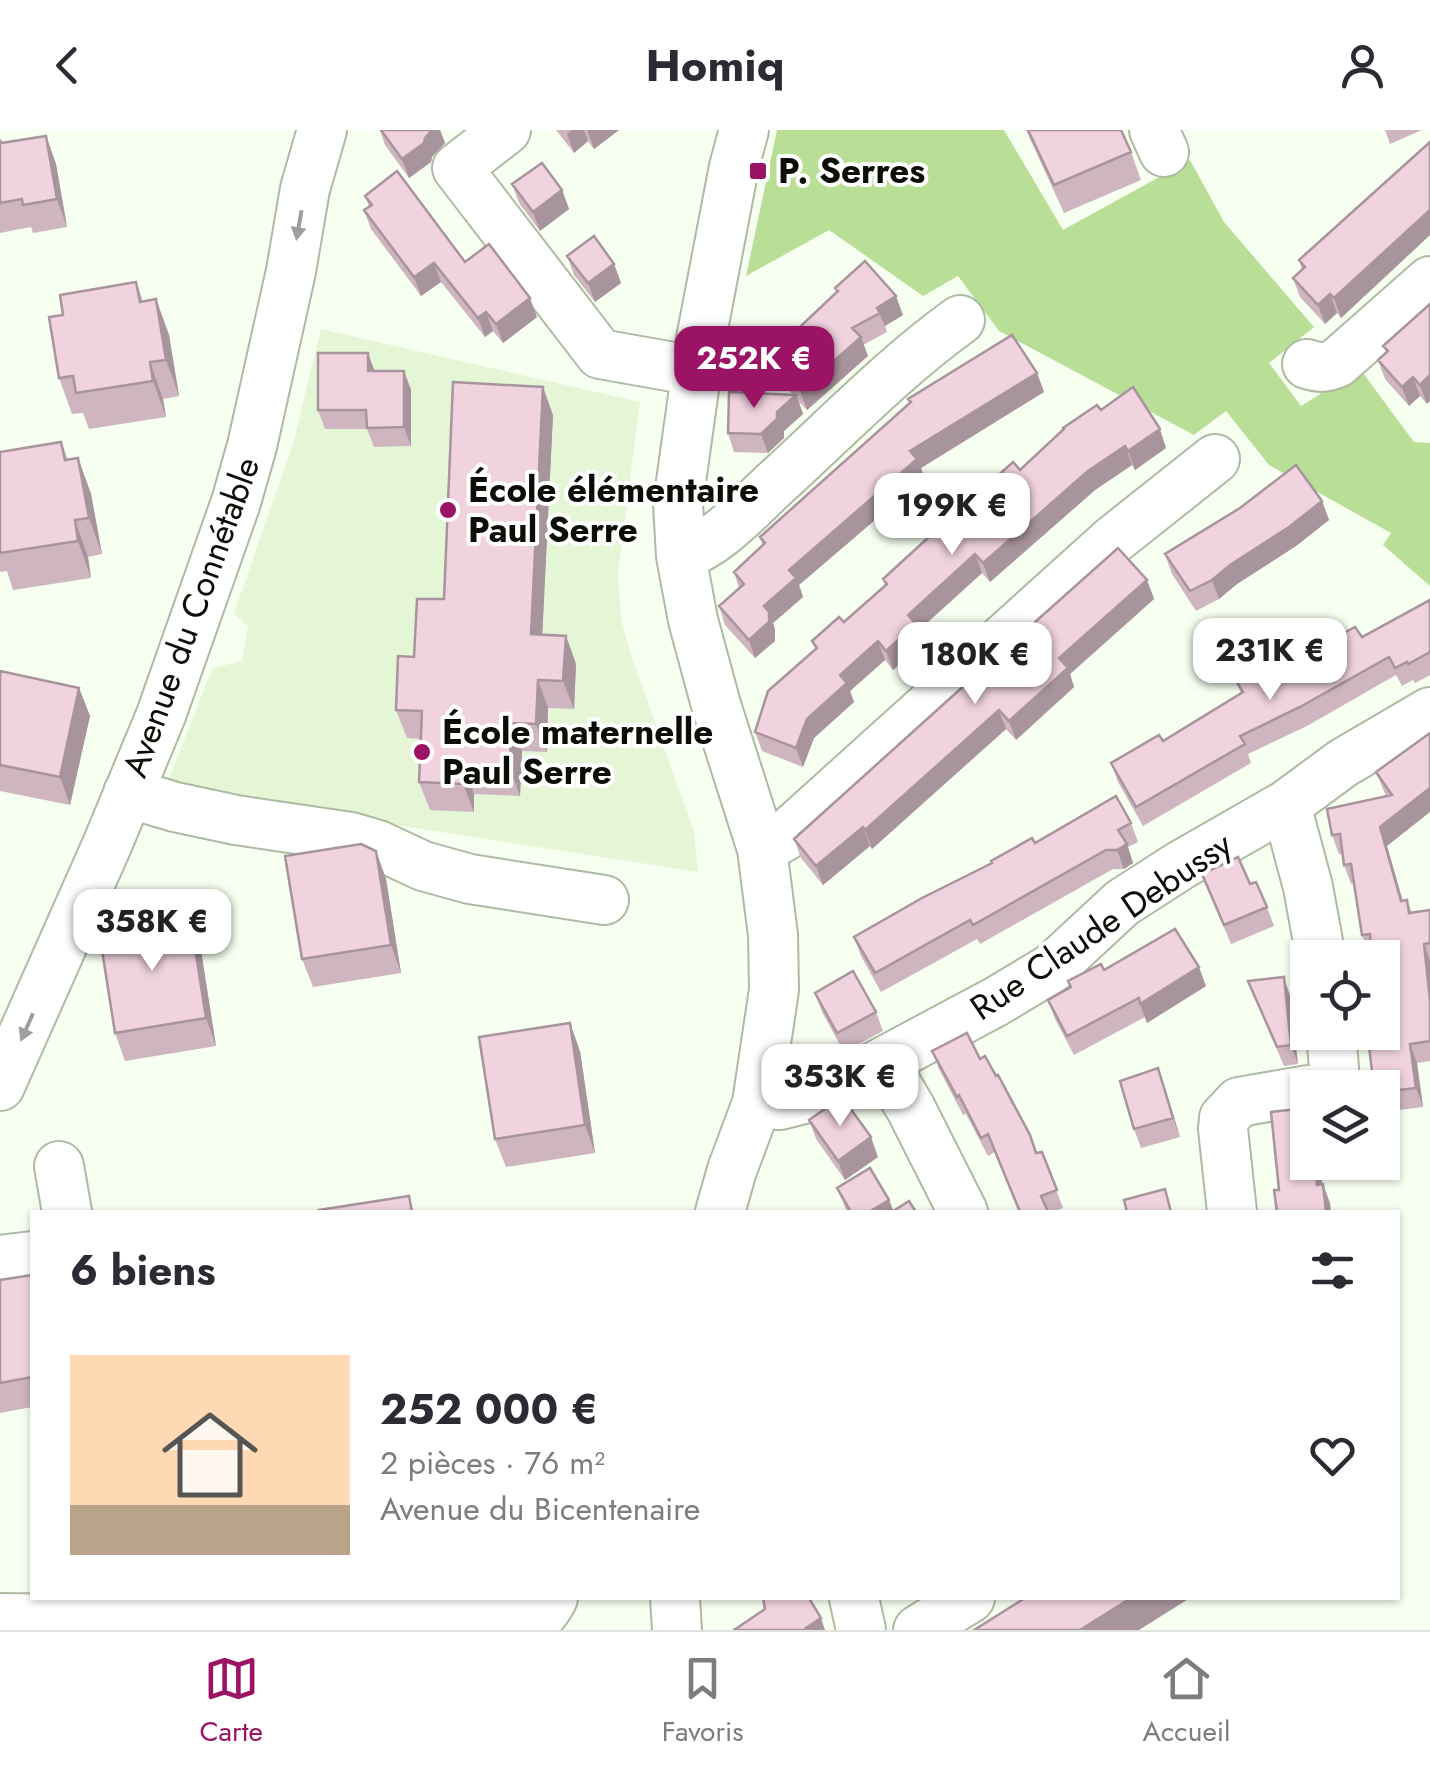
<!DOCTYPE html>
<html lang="fr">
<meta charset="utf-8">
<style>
:root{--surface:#fff;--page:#f7f7f7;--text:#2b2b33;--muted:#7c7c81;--line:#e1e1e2;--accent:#9b1365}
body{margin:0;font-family:Jost,sans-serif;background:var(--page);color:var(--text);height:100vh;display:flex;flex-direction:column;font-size:38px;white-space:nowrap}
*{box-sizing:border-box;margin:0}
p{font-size:32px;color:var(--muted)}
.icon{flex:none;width:55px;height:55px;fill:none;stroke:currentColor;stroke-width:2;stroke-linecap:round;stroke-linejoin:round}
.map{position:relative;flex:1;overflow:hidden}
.details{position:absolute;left:30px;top:1080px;width:1370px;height:390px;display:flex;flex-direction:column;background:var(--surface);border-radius:0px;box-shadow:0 2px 8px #0004}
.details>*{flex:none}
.buttons{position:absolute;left:1290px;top:810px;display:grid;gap:20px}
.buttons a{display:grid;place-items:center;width:110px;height:110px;border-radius:0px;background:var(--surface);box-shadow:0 2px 8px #0004;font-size:50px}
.price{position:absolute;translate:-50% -85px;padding:0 22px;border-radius:20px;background:#fff;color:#222;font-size:32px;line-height:65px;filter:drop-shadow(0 2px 5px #0008)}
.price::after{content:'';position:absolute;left:50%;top:60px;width:30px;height:22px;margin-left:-15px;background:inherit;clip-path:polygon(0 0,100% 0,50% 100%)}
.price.selected{background:var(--accent);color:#fff}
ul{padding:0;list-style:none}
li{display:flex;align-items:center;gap:30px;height:250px;padding:0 40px}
li span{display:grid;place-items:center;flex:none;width:280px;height:200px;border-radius:0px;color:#555}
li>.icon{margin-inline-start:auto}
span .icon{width:120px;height:120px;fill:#fffc;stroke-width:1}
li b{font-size:42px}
h2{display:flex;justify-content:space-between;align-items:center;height:120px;padding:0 40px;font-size:42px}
header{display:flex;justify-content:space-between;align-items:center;height:130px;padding:0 40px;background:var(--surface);font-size:45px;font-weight:700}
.dock{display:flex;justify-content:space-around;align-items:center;height:140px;border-top:2px solid var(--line);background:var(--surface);font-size:28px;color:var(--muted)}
.dock a{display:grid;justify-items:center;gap:5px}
.dock .selected{color:var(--accent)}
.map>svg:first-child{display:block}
.built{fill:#e5f6d7}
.green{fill:#b9df97}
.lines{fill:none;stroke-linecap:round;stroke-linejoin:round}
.minor-casing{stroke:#aebba3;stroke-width:52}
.minor{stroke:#fff;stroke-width:48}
.wall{fill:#ceb5c0}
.shaded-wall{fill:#a8949c}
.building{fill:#f0d3df;stroke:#a8949c;stroke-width:2.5}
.oneway{fill:#9d9f9c}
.poi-dot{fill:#9b1365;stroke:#fff;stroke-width:4}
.labels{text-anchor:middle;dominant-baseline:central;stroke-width:8;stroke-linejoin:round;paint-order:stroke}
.poi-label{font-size:35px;font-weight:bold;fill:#0a0e07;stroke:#fff;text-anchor:start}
.street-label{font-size:35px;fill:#0a0e07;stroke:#fff}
</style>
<header><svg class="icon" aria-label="back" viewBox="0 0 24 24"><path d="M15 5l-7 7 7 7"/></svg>Homiq<svg class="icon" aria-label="person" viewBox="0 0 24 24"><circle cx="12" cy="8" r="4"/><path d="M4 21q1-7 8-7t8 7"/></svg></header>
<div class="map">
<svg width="1430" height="1500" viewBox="0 0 1430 1500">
<rect width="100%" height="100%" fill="#f7fff0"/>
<!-- built -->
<path class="built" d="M321 199 640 272 618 443 621 488 629 519 694 702 698 742 165 659 212 539 242 530 248 497 234 483 293 314Z"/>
<!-- green -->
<path class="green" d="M777 0H1004L1063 100 1190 30 1224 92 1314 197 1269 233 1301 276 1360 239 1414 312 1430 313V456L1383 415 1391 403 1269 335 1226 281 1194 305 999 201 958 146 923 166 829 100 746 146Z"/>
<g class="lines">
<defs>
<path id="minor" d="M506 0 457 38 600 224 696 241
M1154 0 1164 22
M1307 234C1319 238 1326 238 1337 233L1430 151
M681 426C720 412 749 377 779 350 838 296 895 237 960 190
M128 663 175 677 236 690 351 707 378 715 423 736 470 749 604 770
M1286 675 1308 757 1321 828
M762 719 785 706 1113 410 1215 329
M884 933 911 979 963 1082
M0 956 107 715 161 585 236 372 252 316 291 141 305 59 322 0
M1326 958 1335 950 1331 902
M757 973 780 975 823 964 997 871 1052 838 1122 773 1181 735 1286 675 1343 633 1430 582
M59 1036 67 1082
M720 1082 732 1040 757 973 774 860 773 805 762 719 716 575 693 490 681 426 678 373 701 209 734 37 744 0
M1232 1082 1223 999 1224 988 1239 972 1308 960
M0 1130 32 1126
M675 1468 677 1500
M854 1468 861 1500
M0 1488 523 1494C540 1489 545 1483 553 1468
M918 1500 970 1468"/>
</defs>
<!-- minor casing -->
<use href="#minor" class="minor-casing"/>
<!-- minor -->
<use href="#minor" class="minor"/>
</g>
<!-- wall -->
<path class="wall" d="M380 0H440L445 13 432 27 431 32 409 48 385 15Z
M556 0H619L594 19 588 11 574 23Z
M1026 0H1121L1131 22 1141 50 1064 83Z
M1385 0H1422L1390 14Z
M46 6 56 34 67 97 33 103 31 97 0 103V10L1 13Z
M1430 12V105L1341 188 1337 183 1325 194 1300 167 1293 148 1302 140 1299 130Z
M512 54 562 60 569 79 540 101 519 73Z
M365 66 465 132 537 187 503 213 493 201 485 207 441 152 421 166 371 99 364 80 369 77Z
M567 126 614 134 621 153 595 172 574 145Z
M136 152 143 171 156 169 169 205 179 266 163 269 166 287 89 299 83 283 72 284 59 248 63 185Z
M835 158 903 185 885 196 887 202 863 215 868 226 807 280 799 272 803 284 784 301V308L768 323 734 322 728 303 792 264 775 246 768 227 837 162Z
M1430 174 1427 274 1420 266 1409 276 1385 249 1378 230 1386 223 1383 216Z
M404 241 411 260V316L374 317 367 299H325L318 280Z
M1037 243 1044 262 921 338 924 348 799 455 803 467 773 493 775 500V511L755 528 725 495 719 476 739 458 734 442 763 416 760 407 910 273 908 269Z
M1101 280 1166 318 1135 340 1132 335 1095 360 990 452 982 443 918 501 923 514 893 540 885 530 850 561 854 572 814 608 803 637 762 621 755 602 815 519 812 511 844 492 885 456 883 449 947 401 987 365 984 358 1020 340Z
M553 285 542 504 566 506 576 534 574 579 548 578 547 622 522 621 520 666 474 664V682L430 680 419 652 421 609 407 608 396 580 414 527 444 469Z
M61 312 68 330 78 328 91 364 102 424 88 427 91 448 13 460 7 441 0 442V322Z
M1322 371 1329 390 1296 416 1237 454 1219 469 1196 481 1172 444 1165 424Z
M1147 450 1154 469 1070 544 1074 557 1016 610 1006 599 872 719 870 716 823 755 801 728 794 709 975 561 1040 503 1035 492Z
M1430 470V545L1415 553 1413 550 1402 556 1396 545 1307 596 1248 624 1251 633 1143 696 1118 652 1111 633 1163 611 1241 563 1236 551 1257 549 1362 507Z
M0 541 79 558 90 586 70 675 0 661Z
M1430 603 1387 716 1403 771 1407 770 1412 783 1430 780V931L1417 933 1423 977 1382 982V958L1388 905 1382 828H1374L1372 823 1369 824 1362 805 1354 753 1351 754 1344 735 1342 724H1339L1332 705 1386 666 1376 642Z
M1131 693 1138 712 1128 717 1133 733 1124 739H1113L980 814 977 809 881 862 861 826 854 807 1035 713Z
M376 721 386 749 401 843 313 857 302 829Z
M1202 744 1250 754 1267 777 1274 796 1231 814Z
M200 814 216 916 125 931 115 903Z
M1104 840 1206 856 1147 893 1145 887 1074 925 1055 889 1048 870 1070 858 1068 851Z
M1248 851 1290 866 1298 934 1284 936Z
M815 863 876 882 883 901 844 922 822 882Z
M580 921 595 1023 506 1037 495 1009Z
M932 921 980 929 1036 1023 1042 1022 1063 1078 1053 1082H1019L995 1022 988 1026 966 984 963 985 939 939Z
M1165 958 1180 1007 1141 1018 1134 999Z
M809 990 878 1027 845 1050 816 1009Z
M837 1058 893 1081 916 1082H847Z
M32 1145V1277L0 1283V1150Z"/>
<!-- shaded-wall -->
<path class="shaded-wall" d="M432 0H440L445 13 432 27 431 32 409 48 402 29Z
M572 0H584L588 11 574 23 567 4Z
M587 0H619L594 19Z
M46 6 56 34 67 97 57 69Z
M562 60 569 79 540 101 533 82Z
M1430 80V105L1341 188 1334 168Z
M434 133 441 152 421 166 414 147Z
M614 134 621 153 595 172 588 153Z
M1330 164 1337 183 1325 194 1318 175Z
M896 166 903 185 885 196 877 178Z
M530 168 537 187 503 213 496 194Z
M156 169 169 205 179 266 166 230Z
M486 182 493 201 485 207 478 188Z
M861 207 868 226 807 280 800 261Z
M368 223 375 242 368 241Z
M150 232 163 269 166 287 153 251Z
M404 241 411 260V316L404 297Z
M1037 243 1044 262 921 338 924 348 799 455 803 467 773 493 775 500V511L755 528 749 510 764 476 789 440 910 321Z
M1430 245V271L1427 274 1420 255Z
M1413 247 1420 266 1409 276 1402 257Z
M543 257 553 285 541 532 531 504Z
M796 265 803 284 784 301V308L768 323 761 304 777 282Z
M1160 299 1166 318 1135 340 1128 321Z
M1125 316 1132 335 1095 360 990 452 983 433 1088 341Z
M78 328 91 364 102 424 89 388Z
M1322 371 1329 390 1296 416 1237 454 1219 469 1212 450 1230 435Z
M75 390 88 427 91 448 78 411Z
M975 424 982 443 918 501 923 514 893 540 886 521 908 485Z
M1147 450 1154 469 1070 544 1074 557 1016 610 1009 591 1059 528Z
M566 506 576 534 574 579 563 551Z
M878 511 885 530 850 561 854 572 814 608 803 637 796 618 807 589 840 545Z
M538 550 548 578 547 622 536 594Z
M79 558 90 586 70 675 60 647Z
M999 580 1006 599 872 719 865 700Z
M511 593 522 621 520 666 510 638Z
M464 636 474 664V682L463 654Z
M1430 658V682L1387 716 1408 790 1380 697Z
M863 697 870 716 823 755 816 736Z
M1127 714 1133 733 1124 739 1117 720Z
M376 721 386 749 401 843 391 815Z
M190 786 200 814 216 916 206 888Z
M1424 814 1430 831V870Z
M1199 837 1206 856 1147 893 1140 874Z
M1284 847 1290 866 1298 934 1291 915Z
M570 893 580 921 595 1023 585 995Z
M1410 914 1417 933 1423 977 1416 958Z
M1158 938 1165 958 1180 1007 1173 988Z
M871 1007 878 1027 845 1050 838 1031Z
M1315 1032H1320L1324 1074 1317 1055Z
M1323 1054 1330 1073 1331 1082H1326Z
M889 1070 894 1082H869Z
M1131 1468H1190L1139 1500H1080Z
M821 1488 825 1500H807L806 1498Z"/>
<!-- building -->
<path class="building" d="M381 0H432L425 8 424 13 402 29Z
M1028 0H1121L1131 22 1054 55Z
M46 6 57 69 23 75 22 69 0 73V10L1 13Z
M1430 12V80L1334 168 1330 164 1318 175 1293 148 1305 137 1299 130Z
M542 33 562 60 533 82 512 54Z
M397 41 465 132 489 114 530 168 496 194 486 182 478 188 434 133 414 147 364 80 372 75 365 66Z
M594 106 614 134 588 153 567 126Z
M865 131 896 166 877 178 880 183 852 198 861 207 800 261 768 227 838 161 835 158Z
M136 152 140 172 156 169 166 230 150 232 153 251 76 263 73 246 59 248 49 187 63 185 60 165Z
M1430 174V245L1420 255 1413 247 1402 257 1378 230 1388 221 1383 216Z
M1012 205 1037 243 910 321 917 329 789 440 796 448 764 476 769 482V492L749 510 719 476 744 454 734 442 765 413 760 407 911 272 908 269Z
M318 223H368V241H404V297L367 298 366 280H318Z
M453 252 543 257 531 504 566 506 563 551 538 550 536 594 511 593 510 638 464 636 463 654 419 652 422 581 396 580 398 526 414 527 417 469H444Z
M1133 257 1160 299 1128 321 1125 316 1088 341 983 433 975 424 908 485 916 494 886 521 878 511 840 545 847 553 807 589 796 618 755 602 768 561 817 518 812 511 839 487 844 492 887 454 883 449 941 396 947 401 989 363 984 358 1013 332 1020 340 1064 299 1063 298 1097 275 1101 280Z
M729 262 796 265 777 282V289L761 304 728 303Z
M61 312 65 330 78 328 89 388 75 390 78 411 0 423V322Z
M1296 335 1322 371 1289 397 1230 435 1212 450 1190 461 1165 424 1240 378Z
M1118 418 1147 450 1059 528 1068 538 1009 591 999 580 865 700 863 697 816 736 794 709 967 553 975 561 1043 500 1035 492Z
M1430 470V522L1408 534 1407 532 1395 538 1389 527 1300 577 1240 606 1245 614 1136 677 1111 633 1159 605 1163 611 1243 562 1236 551 1257 549 1355 497 1362 507Z
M0 541 79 558 60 647 0 635Z
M1430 603V658L1380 697 1401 771 1407 770 1409 783 1430 780V813L1424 814 1430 870V911L1410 914 1416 958 1382 962V958H1374L1368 908 1388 905 1382 862V828H1378L1377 820 1371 821 1370 804 1362 805 1351 734 1344 735 1340 704 1332 705 1327 679 1392 665 1376 642Z
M1116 666 1131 693 1118 700 1127 714 1117 720H1106L973 795 970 790 875 843 854 807 922 768 992 733 991 731 1032 708 1035 713Z
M361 714 376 721 391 815 302 829 285 726Z
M1238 727 1250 754 1256 752 1267 777 1224 795 1202 744Z
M190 786 206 888 115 903 99 801Z
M1175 799 1199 837 1140 874 1139 868 1067 906 1048 870 1071 857 1068 851 1101 834 1104 840Z
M853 841 876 882 837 903 815 863Z
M1284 847 1291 915 1277 917 1248 851Z
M570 893 585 995 495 1009 479 907Z
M967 903 980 929 985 926 996 946 998 945 1030 1005 1036 1023 1042 1022 1057 1060 1041 1066 1048 1082H1020L988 1004 981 1008 959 965 957 967 932 921Z
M1158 938 1173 988 1134 999 1120 951Z
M842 967 871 1007 838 1031 809 990Z
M1308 978V1032H1315L1317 1055 1323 1054 1326 1082H1277L1274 1060H1279L1271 982Z
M870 1038 889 1070 869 1082H851L837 1058Z
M1165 1059 1171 1082H1127L1124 1070Z
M409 1066 412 1082H320L319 1080Z
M909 1071 916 1082H892Z
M32 1145V1247L0 1253V1150Z
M763 1468H809L821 1488 806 1498 808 1500H734L765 1479Z
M1025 1468H1131L1080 1500H974Z"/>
<!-- one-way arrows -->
<defs><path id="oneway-solid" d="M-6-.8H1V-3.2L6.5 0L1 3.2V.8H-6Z" transform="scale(2.5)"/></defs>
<g class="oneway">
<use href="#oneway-solid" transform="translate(299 95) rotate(100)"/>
<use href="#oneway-solid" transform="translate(27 897) rotate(114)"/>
</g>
<!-- markers -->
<g class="poi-dot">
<rect x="748" y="31" width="20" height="20" rx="5"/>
<circle cx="448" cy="380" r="10"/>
<circle cx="422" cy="622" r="10"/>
</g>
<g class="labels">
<!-- poi labels -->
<g class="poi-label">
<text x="778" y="41">P. Serres</text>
<text x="468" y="360">École élémentaire<tspan x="468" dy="40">Paul Serre</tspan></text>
<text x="442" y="602">École maternelle<tspan x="442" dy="40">Paul Serre</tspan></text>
</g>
<!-- street labels -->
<g class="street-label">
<text transform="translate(191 487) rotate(-70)">Avenue du Connétable</text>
<text transform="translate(1101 796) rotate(-34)">Rue Claude Debussy</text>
</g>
</g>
</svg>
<div class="buttons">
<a><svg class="icon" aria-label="locate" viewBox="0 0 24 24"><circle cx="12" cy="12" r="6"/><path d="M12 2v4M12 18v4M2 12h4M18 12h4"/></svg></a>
<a><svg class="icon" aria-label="layers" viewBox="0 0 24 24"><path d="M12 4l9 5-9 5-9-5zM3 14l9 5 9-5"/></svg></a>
</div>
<b class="price selected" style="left:754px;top:281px">252K €</b>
<b class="price" style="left:952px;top:428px">199K €</b>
<b class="price" style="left:1270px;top:573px">231K €</b>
<b class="price" style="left:975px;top:577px">180K €</b>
<b class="price" style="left:152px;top:844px">358K €</b>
<b class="price" style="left:840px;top:999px">353K €</b>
<section class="details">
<h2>6 biens<svg class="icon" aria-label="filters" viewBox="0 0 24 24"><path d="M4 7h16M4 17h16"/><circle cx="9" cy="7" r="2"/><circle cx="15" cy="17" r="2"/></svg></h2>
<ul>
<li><span style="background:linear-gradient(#ffd9b3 75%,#b9a48a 0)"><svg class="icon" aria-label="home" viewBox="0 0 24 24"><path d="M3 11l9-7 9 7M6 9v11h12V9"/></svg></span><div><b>252 000 €</b><p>2 pièces · 76 m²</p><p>Avenue du Bicentenaire</p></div><svg class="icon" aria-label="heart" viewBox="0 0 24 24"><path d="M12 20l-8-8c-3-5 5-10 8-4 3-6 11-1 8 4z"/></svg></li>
</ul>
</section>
</div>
<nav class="dock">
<a class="selected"><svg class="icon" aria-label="map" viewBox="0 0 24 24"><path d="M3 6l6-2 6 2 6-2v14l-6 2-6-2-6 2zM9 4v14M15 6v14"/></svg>Carte</a>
<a><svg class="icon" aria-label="saved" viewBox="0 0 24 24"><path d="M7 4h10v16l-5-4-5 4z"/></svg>Favoris</a>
<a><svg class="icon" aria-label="home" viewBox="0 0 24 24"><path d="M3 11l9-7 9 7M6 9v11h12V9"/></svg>Accueil</a>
</nav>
